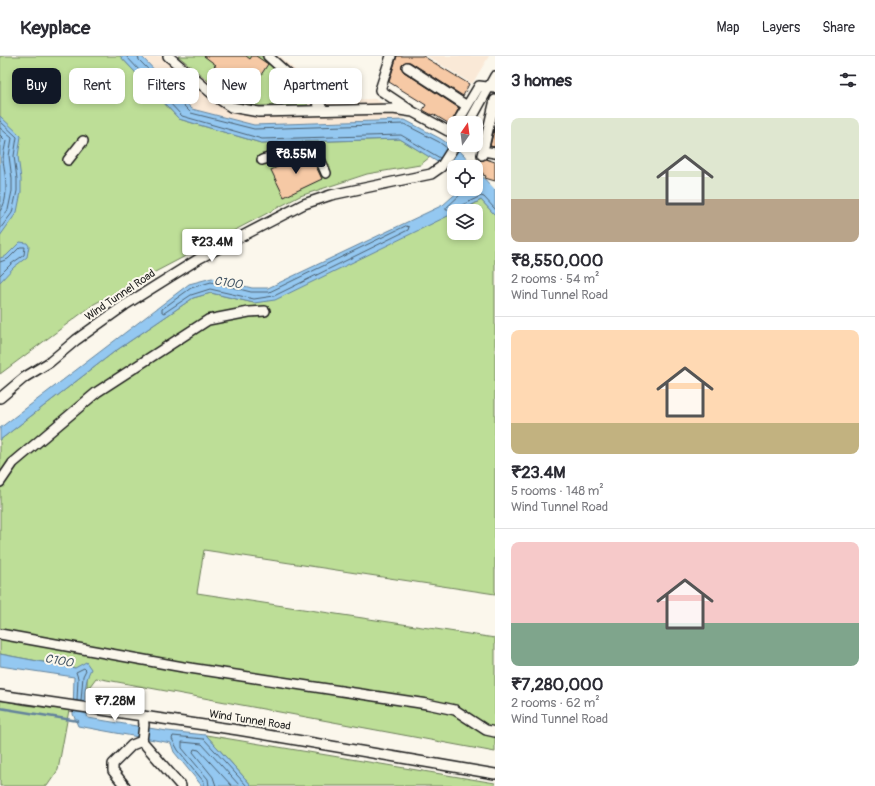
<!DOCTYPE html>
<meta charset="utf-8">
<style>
:root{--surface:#fff;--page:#f2f2f3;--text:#2b2b33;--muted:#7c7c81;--line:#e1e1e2;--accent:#111827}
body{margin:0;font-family:Pangolin,sans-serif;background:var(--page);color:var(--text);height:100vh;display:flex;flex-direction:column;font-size:15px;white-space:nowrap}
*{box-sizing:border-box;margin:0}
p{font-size:13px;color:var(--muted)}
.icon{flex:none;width:22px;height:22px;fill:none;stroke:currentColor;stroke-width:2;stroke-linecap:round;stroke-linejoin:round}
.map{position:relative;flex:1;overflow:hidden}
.panel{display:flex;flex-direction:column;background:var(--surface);width:380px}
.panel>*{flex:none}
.banner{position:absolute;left:12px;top:12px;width:380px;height:36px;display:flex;gap:8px}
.needle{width:26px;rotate:14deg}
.tools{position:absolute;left:447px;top:60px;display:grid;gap:8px}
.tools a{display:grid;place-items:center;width:36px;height:36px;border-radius:8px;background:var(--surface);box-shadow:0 2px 6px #0003;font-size:20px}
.price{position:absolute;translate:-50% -34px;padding:0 9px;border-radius:4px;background:#fff;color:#222;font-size:13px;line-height:26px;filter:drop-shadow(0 1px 2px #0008)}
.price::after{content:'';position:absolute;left:50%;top:24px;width:12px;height:9px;margin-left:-6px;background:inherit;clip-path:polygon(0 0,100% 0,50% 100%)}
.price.current{background:var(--accent);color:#fff}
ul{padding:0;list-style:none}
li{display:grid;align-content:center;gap:8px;height:212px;padding:0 16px}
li+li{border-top:1px solid var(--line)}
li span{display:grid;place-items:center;height:124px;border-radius:8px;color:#555}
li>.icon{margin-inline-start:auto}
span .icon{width:72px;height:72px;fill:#fffc;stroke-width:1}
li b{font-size:17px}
h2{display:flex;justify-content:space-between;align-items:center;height:48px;padding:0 16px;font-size:17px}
.chip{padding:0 14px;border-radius:8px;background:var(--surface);box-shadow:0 2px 6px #0003;font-size:14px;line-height:36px}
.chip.current{background:var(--accent);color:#fff}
header{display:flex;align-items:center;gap:24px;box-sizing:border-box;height:56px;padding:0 20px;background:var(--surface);border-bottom:1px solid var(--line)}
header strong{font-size:19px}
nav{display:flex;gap:22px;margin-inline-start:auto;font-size:14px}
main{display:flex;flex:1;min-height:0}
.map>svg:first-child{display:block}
.built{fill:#fae9d7}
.green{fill:#bdde97;stroke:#6c7d5a}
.water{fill:#94c8f1;stroke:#64839c}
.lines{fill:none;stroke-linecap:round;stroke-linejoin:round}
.shore{stroke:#4c6171;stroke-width:1}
.stream{stroke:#64839c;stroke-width:2.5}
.building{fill:#f6c9a5;stroke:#1c1c1c}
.minor-casing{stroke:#1c1c1c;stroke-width:12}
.minor{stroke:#fbf7ec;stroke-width:9}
.labels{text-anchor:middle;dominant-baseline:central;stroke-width:4;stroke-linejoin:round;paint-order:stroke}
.street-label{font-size:11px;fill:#1c1c1c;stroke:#fbf7ec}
.water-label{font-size:12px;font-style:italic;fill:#465867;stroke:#fbf7ec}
</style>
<header>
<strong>Keyplace</strong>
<nav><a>Map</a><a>Layers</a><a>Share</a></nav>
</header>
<main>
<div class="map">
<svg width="495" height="730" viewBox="0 0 495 730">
<rect width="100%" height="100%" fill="#fbf7ec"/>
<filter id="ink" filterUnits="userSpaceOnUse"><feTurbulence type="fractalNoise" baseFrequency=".025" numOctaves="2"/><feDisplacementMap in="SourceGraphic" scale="8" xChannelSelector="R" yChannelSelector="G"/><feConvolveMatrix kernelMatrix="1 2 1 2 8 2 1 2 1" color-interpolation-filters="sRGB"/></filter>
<g filter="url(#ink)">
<!-- built -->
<path class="built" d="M141 0H279L309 26 325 44 375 43 393 53 405 64 254 69 192 53Z
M427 0H489L472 28Z"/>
<!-- green -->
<path class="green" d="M0 0H120L179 63 261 87 400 83 430 101 420 109 367 118 300 140 94 248 0 318Z
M178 0H261L283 19 308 49 258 50 234 46Z
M481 144 495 159V538L204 494 197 537 495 582V696L96 622 90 630 87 631V620L75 612 0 598V384L114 296 193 242 211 237 254 247 454 157V177H476V155H458L471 150Z
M0 644 25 649 69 654 58 714 47 730H0Z
M206 679 495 727V730H252Z"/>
<!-- water -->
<path class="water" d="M120 0H141L192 53 254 69 405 64 441 83 463 98 474 111H454V116L400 83 261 87 179 63Z
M0 60 21 80 18 100 21 123V136L17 156 0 180Z
M476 114 495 134V159L481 144C473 148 463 155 454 155V157L275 244 254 247 211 237 193 242 114 296 0 384V372L189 228 212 222 252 232H268L443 149 461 133H476Z
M20 186 27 187 29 190 27 201 14 211 0 226V202L6 200Z
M0 598 75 612 86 606 91 613C84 625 83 649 88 662L167 675 206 679 252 730H202L174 696 171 687 78 670 73 658 74 621 0 610Z"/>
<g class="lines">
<!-- shore -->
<path class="shore" d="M126 0 182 60 262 83 401 79 440 102
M138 0 139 4 191 57 254 73 404 68 439 86 447 92
M0 65 17 81 14 100 17 123V135L12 157 0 173
M0 72 12 82 9 100 12 123V135L8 154 0 164
M0 79 6 85C5 91 3 98 3 104 5 118 10 143 0 155
M463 133 462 137 446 152V154H457L460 150 481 140 484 141 495 153
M406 170 409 171 408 174 274 240 254 243 210 233 191 239 164 257 162 256V253L191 232 211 226 251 236H269Z
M0 206 8 203 20 191H25L24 199 11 208 0 219
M77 645 78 622 76 616 84 612 86 614 83 620 81 645
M204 730V726L178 694 172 683 173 680 204 683 247 730
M209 730 208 723 182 692V686L202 688 240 730
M216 730 213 721 193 696 194 693 199 694 232 730"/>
<!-- stream -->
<path class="stream" d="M0 652 78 665"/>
</g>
<!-- building -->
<path class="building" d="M204 0H246L250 3 252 0H256L268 8 250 36 235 27 214 10 216 9Z
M397 0H423L469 28 463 40 410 6H405L402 8V13L404 16 459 52 452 65 448 67 433 58 432 59 423 54 426 49 389 26Z
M495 70V91L490 90Z
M306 99 310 101 313 104 322 123 284 141 271 114 301 100Z
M486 103 495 106V125L485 122 486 120 483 119V117L479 116V113H478L480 105Z"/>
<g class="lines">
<defs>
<path id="minor" d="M168 0 216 41 231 51 259 56 393 53 413 56
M268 0 311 39 324 54
M391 0 380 34 413 56 448 75 454 70
M407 11 467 50
M457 67 479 30 495 32
M469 67 495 20
M483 95 495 97
M482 99 495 44
M68 104 83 85
M262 104C273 101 302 90 311 94 319 98 323 110 326 117
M0 342 25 321 50 306 76 284 125 249 200 202 227 188 304 148 331 139 431 118 441 111 455 89
M0 426 13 407 97 336 208 264 249 256 265 255
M0 578 183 611 427 648 455 654 486 674 495 676
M0 639 238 674 495 718
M143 660 144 669 142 685 181 730
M125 730 113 715V708L132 689 142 685"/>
</defs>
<!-- minor casing -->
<use href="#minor" class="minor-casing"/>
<!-- minor -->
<use href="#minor" class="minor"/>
</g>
</g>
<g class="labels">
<!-- street labels -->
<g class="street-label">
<text transform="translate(120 239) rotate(-34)">Wind Tunnel Road</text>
<text transform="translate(250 664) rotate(9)">Wind Tunnel Road</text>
</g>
<!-- water labels -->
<g class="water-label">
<text transform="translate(228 227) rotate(8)">C100</text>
<text transform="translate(59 605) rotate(10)">C100</text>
</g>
</g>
</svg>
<div class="tools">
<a><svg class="needle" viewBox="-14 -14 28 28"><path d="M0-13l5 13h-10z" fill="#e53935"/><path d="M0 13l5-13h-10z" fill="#7c7c81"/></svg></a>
<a><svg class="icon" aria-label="locate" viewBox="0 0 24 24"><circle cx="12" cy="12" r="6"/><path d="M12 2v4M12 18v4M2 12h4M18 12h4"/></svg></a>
<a><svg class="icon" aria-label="layers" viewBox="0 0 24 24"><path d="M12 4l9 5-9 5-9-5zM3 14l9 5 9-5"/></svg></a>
</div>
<b class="price current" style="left:296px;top:119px">₹8.55M</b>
<b class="price" style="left:212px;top:207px">₹23.4M</b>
<b class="price" style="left:115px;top:666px">₹7.28M</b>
<div class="banner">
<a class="chip current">Buy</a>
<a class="chip">Rent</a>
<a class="chip">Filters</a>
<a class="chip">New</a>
<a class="chip">Apartment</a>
</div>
</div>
<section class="panel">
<h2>3 homes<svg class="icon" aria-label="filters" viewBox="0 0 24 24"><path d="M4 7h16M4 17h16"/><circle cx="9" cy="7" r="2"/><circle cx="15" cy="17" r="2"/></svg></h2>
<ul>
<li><span style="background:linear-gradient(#dfe7d0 65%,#b9a48a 0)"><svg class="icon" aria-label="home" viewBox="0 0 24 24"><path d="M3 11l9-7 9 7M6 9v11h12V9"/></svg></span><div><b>₹8,550,000</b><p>2 rooms · 54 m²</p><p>Wind Tunnel Road</p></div></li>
<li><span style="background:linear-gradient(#ffd9b3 75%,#c2b280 0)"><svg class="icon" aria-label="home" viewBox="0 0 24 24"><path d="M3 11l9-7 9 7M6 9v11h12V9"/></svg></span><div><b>₹23.4M</b><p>5 rooms · 148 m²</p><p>Wind Tunnel Road</p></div></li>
<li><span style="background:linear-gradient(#f6c9c9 65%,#7fa58c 0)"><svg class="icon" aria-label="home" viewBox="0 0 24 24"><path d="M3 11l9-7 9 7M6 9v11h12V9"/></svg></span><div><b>₹7,280,000</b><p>2 rooms · 62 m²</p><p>Wind Tunnel Road</p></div></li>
</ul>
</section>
</main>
